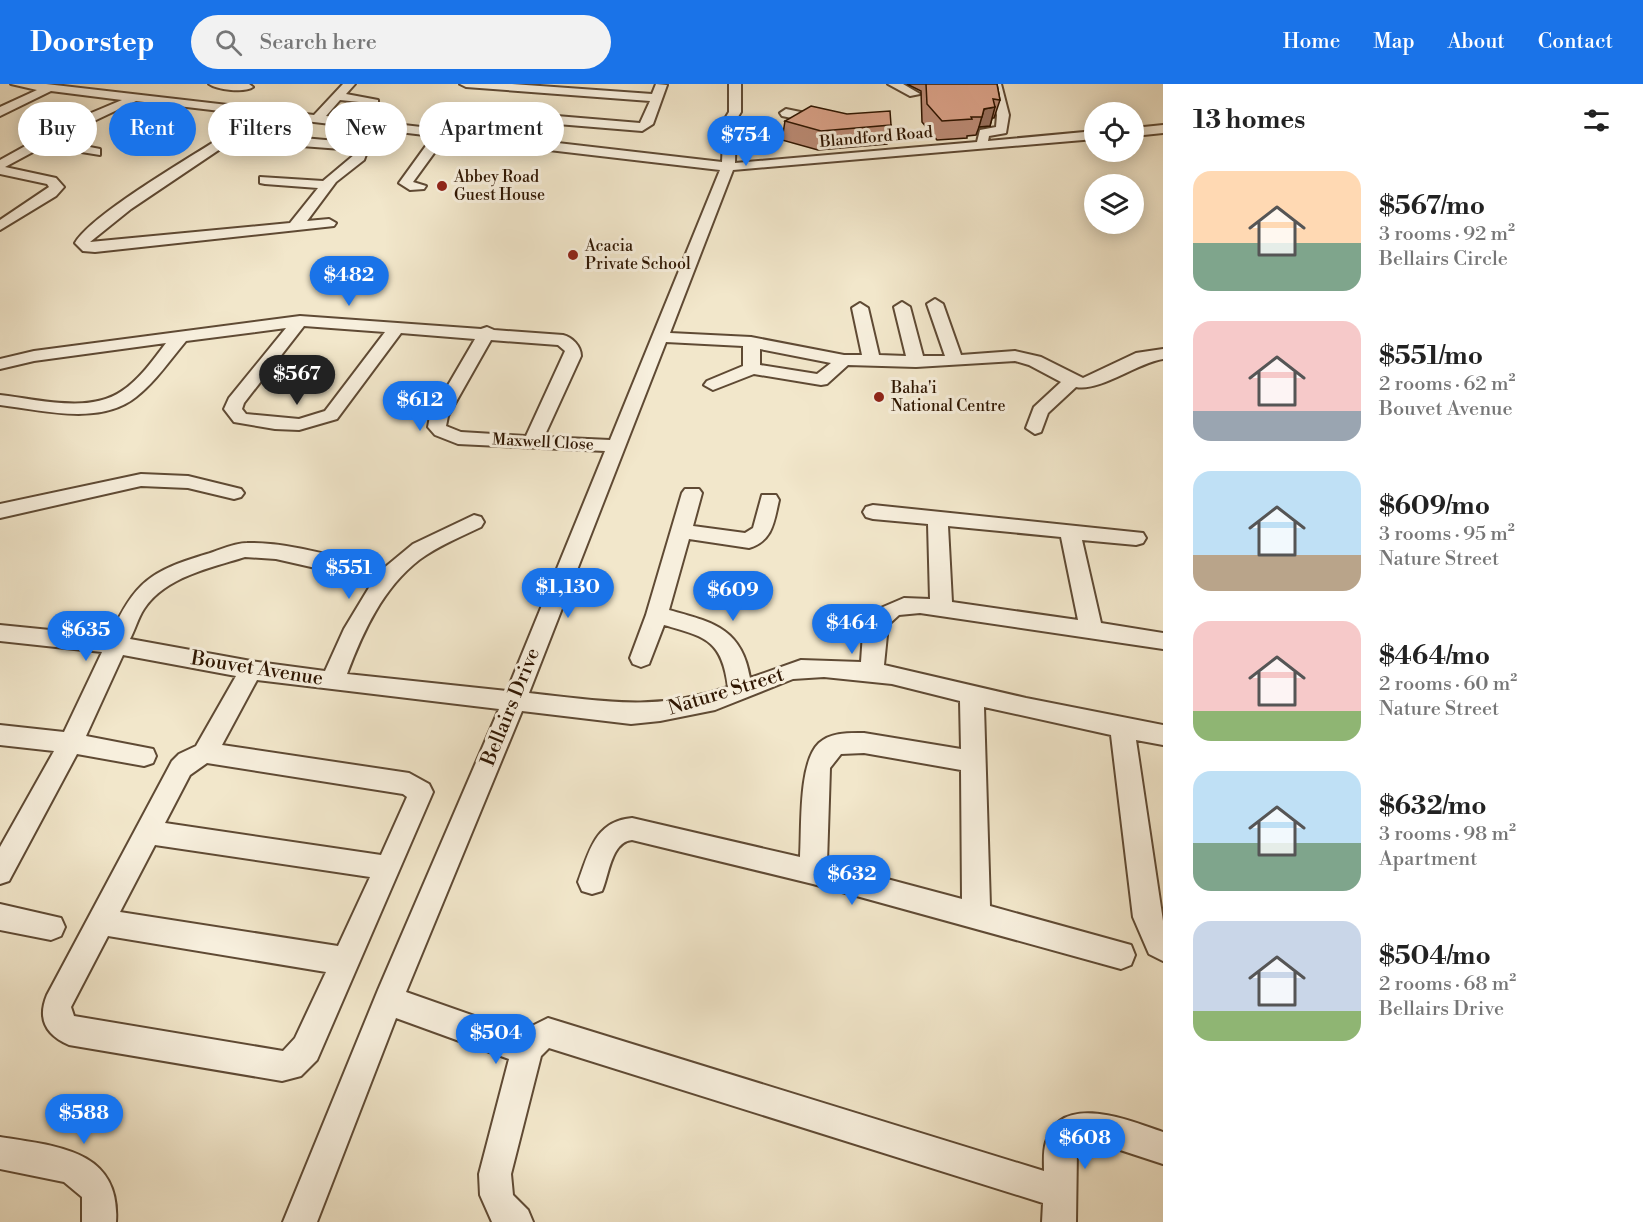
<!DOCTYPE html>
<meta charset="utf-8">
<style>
:root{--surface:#fff;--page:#f2f2f2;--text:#222;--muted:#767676;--accent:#1a73e8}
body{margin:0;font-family:"Libre Bodoni",serif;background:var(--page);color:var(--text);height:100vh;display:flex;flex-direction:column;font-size:22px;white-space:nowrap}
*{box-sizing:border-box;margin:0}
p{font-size:20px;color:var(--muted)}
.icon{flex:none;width:33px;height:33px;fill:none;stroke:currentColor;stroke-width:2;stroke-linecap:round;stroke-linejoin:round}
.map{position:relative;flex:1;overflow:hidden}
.side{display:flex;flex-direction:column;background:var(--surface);width:480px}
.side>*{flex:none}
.hud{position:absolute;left:18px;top:18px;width:570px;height:54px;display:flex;gap:12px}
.tools{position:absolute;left:1084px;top:18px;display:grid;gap:12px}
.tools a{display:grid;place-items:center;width:60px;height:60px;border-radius:50%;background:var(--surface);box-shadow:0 3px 15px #0003;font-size:30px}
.price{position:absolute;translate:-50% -51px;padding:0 14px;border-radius:21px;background:var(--accent);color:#fff;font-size:20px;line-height:39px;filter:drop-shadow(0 2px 3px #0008)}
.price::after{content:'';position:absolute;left:50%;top:36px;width:18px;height:14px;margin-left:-9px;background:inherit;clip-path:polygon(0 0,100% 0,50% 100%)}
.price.current{background:#222;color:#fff}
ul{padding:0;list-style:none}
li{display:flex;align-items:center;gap:18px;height:150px;padding:0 30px}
li span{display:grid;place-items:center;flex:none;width:168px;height:120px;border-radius:18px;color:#555}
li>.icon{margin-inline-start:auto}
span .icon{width:72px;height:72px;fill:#fffc;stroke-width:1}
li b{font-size:26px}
h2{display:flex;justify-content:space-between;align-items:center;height:72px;padding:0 30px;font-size:26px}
.tag{padding:0 21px;border-radius:27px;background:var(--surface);box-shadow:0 3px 15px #0003;font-size:21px;line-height:54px}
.tag.current{background:var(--accent);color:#fff}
header{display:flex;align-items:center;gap:36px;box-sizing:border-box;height:84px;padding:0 30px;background:var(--accent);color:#fff}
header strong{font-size:28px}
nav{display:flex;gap:33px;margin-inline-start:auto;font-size:21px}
.search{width:420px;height:54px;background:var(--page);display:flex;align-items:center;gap:15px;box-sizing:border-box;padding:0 21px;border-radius:33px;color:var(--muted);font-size:22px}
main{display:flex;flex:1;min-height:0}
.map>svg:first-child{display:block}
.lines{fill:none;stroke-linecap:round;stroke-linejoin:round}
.minor-casing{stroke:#5f4a34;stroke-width:4}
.minor{fill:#f7efdd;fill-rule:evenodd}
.wall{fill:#bd8d78;stroke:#2e1501;stroke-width:1.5}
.shaded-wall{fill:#9a7361;stroke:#2e1501;stroke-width:1.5}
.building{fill:#dca48b;stroke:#2e1501;stroke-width:1.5}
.poi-dot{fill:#8f2418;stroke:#f7efdd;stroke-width:2}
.labels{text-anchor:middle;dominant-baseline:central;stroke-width:6;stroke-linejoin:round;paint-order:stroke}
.far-street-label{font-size:16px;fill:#2e1501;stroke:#f7efdd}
.far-poi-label{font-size:16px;fill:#2e1501;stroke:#f7efdd;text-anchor:start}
.street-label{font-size:20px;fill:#2e1501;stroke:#f7efdd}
</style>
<header>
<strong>Doorstep</strong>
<div class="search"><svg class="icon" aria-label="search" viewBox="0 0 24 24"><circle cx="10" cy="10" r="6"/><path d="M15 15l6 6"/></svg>Search here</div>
<nav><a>Home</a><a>Map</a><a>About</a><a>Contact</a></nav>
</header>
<main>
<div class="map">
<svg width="1163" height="1138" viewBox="0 0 1163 1138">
<rect width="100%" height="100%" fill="#f2e7cb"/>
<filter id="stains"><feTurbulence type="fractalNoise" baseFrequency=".00333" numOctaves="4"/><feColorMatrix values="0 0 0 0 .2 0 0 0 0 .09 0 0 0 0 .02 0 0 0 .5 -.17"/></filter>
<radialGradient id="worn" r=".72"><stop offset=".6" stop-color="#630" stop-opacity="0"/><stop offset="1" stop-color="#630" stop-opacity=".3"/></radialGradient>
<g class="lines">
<defs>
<path id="minor" d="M11 0H46L314 31 343 0H355L346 10 378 16V20L340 16 326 32 722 78 724 36 729 28V0H741V28L736 36 735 79 977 58 980 46 996 43 997 31 989 0H1001L1009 31 1006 49 989 52 988 57 1095 47V55L733 86 670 249 751 253 844 271H862L852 224 860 219 868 224 879 271 906 272 894 223 902 218 910 223 923 272H945L927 220 935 215 943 220 961 271 1015 267 1041 273 1083 294 1136 269 1163 265V275C1137 279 1099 308 1076 303L1048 329 1041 348 1035 350 1026 344 1034 323 1061 298 1029 281 1015 277 916 283 848 281 827 300 821 301 754 290 713 306 704 301 707 297 743 282V262L666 258 529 609C602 617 656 628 728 603 722 556 706 553 664 541L649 580 641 583 633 580 630 574 646 531 682 409 685 405H699L702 409 693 442 745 449 753 444 762 411H776L779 416C774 437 773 457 749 464L689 455 669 526C712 538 742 544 750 594L801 576 861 578 863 549 876 526 904 514 930 515 928 440 873 435 866 433 863 428 866 423 873 421 1143 449 1146 454 1143 459 1136 461 1082 456 1101 539 1163 549V565L920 529 899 531 888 541 884 581 1026 614 1163 641V661L1136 656 1163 837V877L1149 870 1133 833 1111 651 984 623 990 822 1131 861 1135 871 1131 881 1121 885 813 800 632 756C611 758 609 791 602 807L592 810 582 807 578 798C589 768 595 737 632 734L800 773C802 744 798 679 819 659 831 648 849 649 864 649L961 665 960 617 892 600 824 593 793 595 715 626 660 637 631 640 522 627 406 908 520 948 548 934 1044 1087C1044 1078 1043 1067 1046 1058 1060 1007 1131 1037 1163 1048V1080L1108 1062H1081L1077 1066 1076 1138H1042L1043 1119 549 964 541 972 511 1090 513 1111 528 1126 533 1138H492L480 1111 479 1090 509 975 396 934 317 1138H283L378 906 499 625 257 596 222 661 409 689 429 700 433 708 317 976 301 992 282 997 69 961C46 951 37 935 47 911L172 677 179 670 196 662 236 592 123 571 86 652 153 665 156 672 153 679 144 682 77 670 9 797 0 800V763L54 667 0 661V641L64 648 102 568 0 557V541L110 552C135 498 150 487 207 470 220 466 234 459 247 459 292 458 340 475 384 484L413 460 474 431 481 433 484 438 481 443C460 453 438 462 419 476 383 504 363 547 347 590L507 607 605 367 458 360 435 351 428 343 430 332 475 255 401 249 337 335 299 346 275 345 234 338 224 325 229 314 286 244 186 257C170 276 156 297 136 313 100 342 41 326 0 321V311C37 315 89 330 122 307 140 295 153 276 166 259L34 277 0 285V275L34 267 300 232 481 245 487 243 494 246 563 251C572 253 581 262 581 272L544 353 610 356 720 86 445 54 413 98 426 102 424 105 410 106 399 99 433 52 136 17 54 56 100 65V71L44 62 5 83 56 94 64 103 56 112 0 146V136L49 103 47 100 0 90V76L65 40 122 16 51 7 0 32V23L37 6ZM304 242 385 248 325 327 299 335 246 330 242 325 244 319ZM491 256 558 261 565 267 526 352 461 348 446 342 448 332ZM760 265 831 279 817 290 760 281ZM948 442 1061 453 1078 536 952 518ZM245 473 276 475 373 497 344 545 325 587 251 577 130 555C135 546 138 534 144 525 165 493 210 484 245 473ZM864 669 961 686 962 815 827 779 830 684 841 670ZM207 679 403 710 407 713 381 771 165 739 190 691ZM155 761 370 793 338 862 120 828ZM108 852 326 888 295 954 283 967 74 932 71 923Z
M209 0H249L253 3C245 9 217 6 209 0Z
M460 0H512L652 10 656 0 667 1 653 40 642 47 521 37 515 33 521 29 640 39 650 17 466 3Z
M888 0H903L920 10 910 12Z
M786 25 820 32 822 35 816 39 782 32 780 29Z
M1163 41V49L1134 52V44Z
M245 49 360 59 371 53 377 57 368 65 364 76 336 98 307 137 329 135 336 139 334 142 95 168 83 167 75 159C92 130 191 73 225 51ZM232 57 355 66 354 71 323 97 260 93V99L265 100 318 104 290 139 90 158 131 125Z
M141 390 188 392 241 405 244 409 241 413 234 415 188 404 141 402 0 434V420Z
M0 820 61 834 65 843 61 852 51 856 0 846Z
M0 1053C55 1062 121 1065 116 1138H82V1113L64 1098 0 1085Z"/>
</defs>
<!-- minor casing -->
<use href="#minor" class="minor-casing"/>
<!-- minor -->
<use href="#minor" class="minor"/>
</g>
<!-- wall -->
<path class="wall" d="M907 0H997L1000 16 994 34H992L990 42 979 43 976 51 967 52V54L937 56 922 38 921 7Z
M785 37 891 41 887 60 818 66 782 56Z"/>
<!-- shaded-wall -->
<path class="shaded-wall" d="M995 23 990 42 979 43 984 25Z"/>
<!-- building -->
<path class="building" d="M926 0H997L1000 16 993 15 995 23 984 25 982 33H971L972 35 942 37 927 20Z
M811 22 847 30 890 27 891 41 821 47 785 37Z"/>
<!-- markers -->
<g class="poi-dot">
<circle cx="442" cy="102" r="6"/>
<circle cx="573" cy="171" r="6"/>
<circle cx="879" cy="313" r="6"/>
</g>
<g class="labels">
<!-- far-street labels -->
<g class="far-street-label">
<text transform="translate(876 53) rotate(-5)">Blandford Road</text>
<text transform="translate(543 358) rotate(3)">Maxwell Close</text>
</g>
<!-- far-poi labels -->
<g class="far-poi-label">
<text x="454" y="93">Abbey Road<tspan x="454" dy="18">Guest House</tspan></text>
<text x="585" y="162">Acacia<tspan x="585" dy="18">Private School</tspan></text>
<text x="891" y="304">Baha'i<tspan x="891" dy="18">National Centre</tspan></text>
</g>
<!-- street labels -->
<g class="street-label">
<text transform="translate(257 585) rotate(9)">Bouvet Avenue</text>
<text transform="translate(726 608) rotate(-17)">Nature Street</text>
<text transform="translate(511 623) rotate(-68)">Bellairs Drive</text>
</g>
</g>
<rect width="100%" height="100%" filter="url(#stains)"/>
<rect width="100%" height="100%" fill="url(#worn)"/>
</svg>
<div class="tools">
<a><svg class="icon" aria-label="locate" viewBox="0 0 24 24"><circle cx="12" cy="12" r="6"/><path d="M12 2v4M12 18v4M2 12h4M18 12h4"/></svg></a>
<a><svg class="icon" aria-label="layers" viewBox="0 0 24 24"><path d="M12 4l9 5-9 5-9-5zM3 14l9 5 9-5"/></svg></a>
</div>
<b class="price" style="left:746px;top:83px">$754</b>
<b class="price" style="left:349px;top:223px">$482</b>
<b class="price current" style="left:297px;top:322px">$567</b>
<b class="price" style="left:420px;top:348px">$612</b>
<b class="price" style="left:349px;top:516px">$551</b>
<b class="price" style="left:568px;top:535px">$1,130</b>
<b class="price" style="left:733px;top:538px">$609</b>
<b class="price" style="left:852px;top:571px">$464</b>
<b class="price" style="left:86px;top:578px">$635</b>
<b class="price" style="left:852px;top:822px">$632</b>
<b class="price" style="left:496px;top:981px">$504</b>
<b class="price" style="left:84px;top:1061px">$588</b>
<b class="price" style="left:1085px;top:1086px">$608</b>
<div class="hud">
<a class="tag">Buy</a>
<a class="tag current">Rent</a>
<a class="tag">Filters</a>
<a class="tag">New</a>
<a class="tag">Apartment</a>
</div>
</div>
<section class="side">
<h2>13 homes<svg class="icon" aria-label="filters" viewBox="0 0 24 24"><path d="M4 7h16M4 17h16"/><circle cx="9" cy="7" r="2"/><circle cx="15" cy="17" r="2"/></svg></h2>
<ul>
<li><span style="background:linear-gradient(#ffd9b3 60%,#7fa58c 0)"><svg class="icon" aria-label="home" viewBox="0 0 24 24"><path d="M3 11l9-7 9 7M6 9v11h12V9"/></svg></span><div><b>$567/mo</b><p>3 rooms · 92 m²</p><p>Bellairs Circle</p></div></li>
<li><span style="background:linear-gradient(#f6c9c9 75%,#9aa5b1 0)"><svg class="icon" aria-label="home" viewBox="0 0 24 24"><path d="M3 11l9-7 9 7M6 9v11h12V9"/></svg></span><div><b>$551/mo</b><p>2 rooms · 62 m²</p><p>Bouvet Avenue</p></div></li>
<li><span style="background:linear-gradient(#bfe0f5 70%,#b9a48a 0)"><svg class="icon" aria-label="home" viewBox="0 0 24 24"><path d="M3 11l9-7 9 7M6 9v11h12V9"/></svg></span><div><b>$609/mo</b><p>3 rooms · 95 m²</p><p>Nature Street</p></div></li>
<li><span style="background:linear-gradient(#f6c9c9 75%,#8fb573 0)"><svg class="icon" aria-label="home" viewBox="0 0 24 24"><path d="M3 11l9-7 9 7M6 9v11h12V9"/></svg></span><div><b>$464/mo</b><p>2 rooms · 60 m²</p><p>Nature Street</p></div></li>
<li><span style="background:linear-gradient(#bfe0f5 60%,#7fa58c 0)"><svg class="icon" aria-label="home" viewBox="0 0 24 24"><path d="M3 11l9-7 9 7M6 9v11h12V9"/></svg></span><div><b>$632/mo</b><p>3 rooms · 98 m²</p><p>Apartment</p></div></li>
<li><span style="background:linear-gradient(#c9d6e8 75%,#8fb573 0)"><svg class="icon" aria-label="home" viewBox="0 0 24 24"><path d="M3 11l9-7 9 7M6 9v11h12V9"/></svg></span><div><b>$504/mo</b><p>2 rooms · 68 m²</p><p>Bellairs Drive</p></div></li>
</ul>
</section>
</main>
